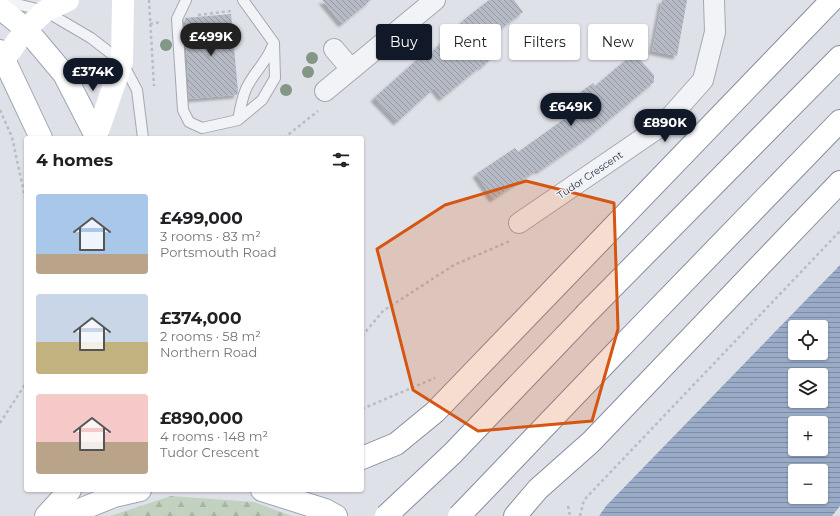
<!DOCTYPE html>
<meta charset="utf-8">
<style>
:root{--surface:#fff;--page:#f2f2f2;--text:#202124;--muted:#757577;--accent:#111827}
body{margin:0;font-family:Montserrat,sans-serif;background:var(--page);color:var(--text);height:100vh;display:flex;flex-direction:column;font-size:15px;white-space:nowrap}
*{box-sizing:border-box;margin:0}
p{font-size:13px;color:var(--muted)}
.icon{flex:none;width:22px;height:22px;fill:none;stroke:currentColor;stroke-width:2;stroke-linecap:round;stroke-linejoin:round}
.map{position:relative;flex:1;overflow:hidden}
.side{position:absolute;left:24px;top:136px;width:340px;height:356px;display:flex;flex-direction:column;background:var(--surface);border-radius:4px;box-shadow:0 1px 3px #0004}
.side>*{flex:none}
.hud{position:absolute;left:376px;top:24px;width:380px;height:36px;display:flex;gap:8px}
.buttons{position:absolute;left:788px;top:320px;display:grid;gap:8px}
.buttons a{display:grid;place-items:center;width:40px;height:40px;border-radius:4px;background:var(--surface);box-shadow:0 1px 3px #0004;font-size:20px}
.price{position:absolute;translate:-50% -34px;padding:0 9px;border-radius:14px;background:var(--accent);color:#fff;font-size:13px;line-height:26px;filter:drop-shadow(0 1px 2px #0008)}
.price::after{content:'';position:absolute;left:50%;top:24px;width:12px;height:9px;margin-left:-6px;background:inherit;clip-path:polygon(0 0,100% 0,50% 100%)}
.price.on{background:#222;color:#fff}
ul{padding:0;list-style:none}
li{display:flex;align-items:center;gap:12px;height:100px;padding:0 12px}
li span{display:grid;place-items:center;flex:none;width:112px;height:80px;border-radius:4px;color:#555}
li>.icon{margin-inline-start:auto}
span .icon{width:48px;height:48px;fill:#fffc;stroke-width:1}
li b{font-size:17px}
h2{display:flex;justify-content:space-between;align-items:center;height:48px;padding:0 12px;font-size:17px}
.tag{padding:0 14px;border-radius:4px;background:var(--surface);box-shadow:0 1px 3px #0004;font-size:14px;line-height:36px}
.tag.on{background:var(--accent);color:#fff}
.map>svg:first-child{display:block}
.forest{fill:url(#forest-firs)}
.water{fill:url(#water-rules);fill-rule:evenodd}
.building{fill:url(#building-back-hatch);filter:url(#shadow)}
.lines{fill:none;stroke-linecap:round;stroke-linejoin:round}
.lane-casing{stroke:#a4a8b2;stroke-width:12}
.street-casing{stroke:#a4a8b2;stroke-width:22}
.primary-casing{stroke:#9ea5b3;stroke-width:24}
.highway-casing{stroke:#878d9e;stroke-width:24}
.path{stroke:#b9bcc3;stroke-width:2.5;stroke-dasharray:3 3;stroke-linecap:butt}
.lane{stroke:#f1f3f6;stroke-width:10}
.street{stroke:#f1f3f6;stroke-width:20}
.secondary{stroke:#fff;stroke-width:22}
.primary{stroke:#fff;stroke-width:22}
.highway{stroke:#fff;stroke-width:22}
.highway-bridge-casing{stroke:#878d9e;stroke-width:24;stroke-linecap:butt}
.highway-bridge{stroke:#fff;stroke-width:22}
.tree{fill:#849786}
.marked{fill:#d55511;fill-opacity:0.2;stroke:#d55511;stroke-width:3;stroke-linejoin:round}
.labels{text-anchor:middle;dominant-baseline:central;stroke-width:3;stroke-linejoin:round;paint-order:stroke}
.street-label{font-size:10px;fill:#282e3f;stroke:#eef1f6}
</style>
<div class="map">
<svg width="840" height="516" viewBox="0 0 840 516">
<defs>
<pattern id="forest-firs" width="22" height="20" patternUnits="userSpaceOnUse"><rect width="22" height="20" fill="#c3d2c0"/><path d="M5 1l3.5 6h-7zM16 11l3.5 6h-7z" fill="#a8b5a6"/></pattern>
<pattern id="water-rules" width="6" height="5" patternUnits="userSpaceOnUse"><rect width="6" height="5" fill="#9aabc7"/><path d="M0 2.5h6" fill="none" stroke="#7e8ca3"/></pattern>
<pattern id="building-back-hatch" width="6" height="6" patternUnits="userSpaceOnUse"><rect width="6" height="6" fill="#b6bac5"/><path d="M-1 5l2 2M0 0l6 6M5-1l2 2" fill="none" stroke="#9498a1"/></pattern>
<filter id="shadow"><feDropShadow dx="-3.5" dy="3.5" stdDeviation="1" flood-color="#0004"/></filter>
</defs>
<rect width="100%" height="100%" fill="#dfe1e8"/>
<!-- forest -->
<path class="forest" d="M171 496 254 502 292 516H110Z"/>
<!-- water -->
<path class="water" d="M840 265V506L832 516H599L606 506ZM795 327H821V353H795ZM795 375H821V401H795ZM795 423H821V449H795ZM795 471H821V497H795Z"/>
<!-- building -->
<path class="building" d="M322 0H371L342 24Z
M489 0H514L523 12 485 40 497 52 482 67 481 66 442 98 434 88 397 122 374 98 429 49 432 52 466 18Z
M662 0H687L677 56 652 51Z
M231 14 238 91 237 95 189 99 185 18Z
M634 53 654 75V82L588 137 539 171 538 169 493 199 476 174 515 148 518 152 563 120 584 103 577 95 593 83 595 86Z"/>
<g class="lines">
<defs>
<path id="lane" d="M0 0 45 11 91 38 122 62 137 90 143 138
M186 0 177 19 183 110 189 122 202 128 238 120 262 100 275 78 274 43 243 0
M238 120C240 110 242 98 246 89 253 73 266 63 272 47"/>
<path id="street" d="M334 49 351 69
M325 91 435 0
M519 223 664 124 703 80 715 32 714 0"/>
<path id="primary" d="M0 8 26 29 64 74 97 138
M0 51 41 138
M262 490 325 510 336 516
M46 516 70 490
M65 516 114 496 140 490"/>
<path id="highway" d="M586 314 840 57
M621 347 840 121
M362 458 396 444 435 412 832 0
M273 492 279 490
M515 516 538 489 591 442 840 182"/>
</defs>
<!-- lane casing -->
<use href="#lane" class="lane-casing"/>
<!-- street casing -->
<use href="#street" class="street-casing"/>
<!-- primary casing -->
<use href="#primary" class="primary-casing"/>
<!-- highway casing -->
<use href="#highway" class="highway-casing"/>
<!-- path -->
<path class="path" d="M149 0 154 86
M198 15 231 11
M150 24 161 22
M0 110 12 137 26 202
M284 138 318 111
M362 336 383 311 454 265 510 241
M362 409 435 378
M0 423 26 383
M568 506 570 516
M580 516 584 500 840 231"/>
<!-- lane -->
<use href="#lane" class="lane"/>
<!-- street -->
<use href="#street" class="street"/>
<!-- secondary -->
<path class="secondary" d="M5 58 26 29 45 11 68 0
M97 134 122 62 123 0"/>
<!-- primary -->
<use href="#primary" class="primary"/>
<!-- highway -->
<use href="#highway" class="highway"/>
<defs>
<path id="highway-bridge" d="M386 516 453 453 586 314
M459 516 621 347"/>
</defs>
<!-- highway-bridge casing -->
<use href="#highway-bridge" class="highway-bridge-casing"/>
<!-- highway-bridge -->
<use href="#highway-bridge" class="highway-bridge"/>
</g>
<!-- trees -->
<g class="tree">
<circle cx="166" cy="45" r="6"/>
<circle cx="312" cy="58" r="6"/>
<circle cx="308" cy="72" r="6"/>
<circle cx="286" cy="90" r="6"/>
</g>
<!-- marked area -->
<path class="marked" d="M526 181 614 203 618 329 592 421 478 431 413 390 377 249 445 205Z"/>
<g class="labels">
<!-- street labels -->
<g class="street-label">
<text transform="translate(590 175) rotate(-34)">Tudor Crescent</text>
</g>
</g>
</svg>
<div class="buttons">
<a><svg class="icon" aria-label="locate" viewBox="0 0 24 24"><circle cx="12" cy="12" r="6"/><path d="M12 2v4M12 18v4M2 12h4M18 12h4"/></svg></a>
<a><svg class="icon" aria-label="layers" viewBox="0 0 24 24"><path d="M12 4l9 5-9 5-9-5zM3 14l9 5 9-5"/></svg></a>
<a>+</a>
<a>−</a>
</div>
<b class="price on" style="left:211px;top:57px">£499K</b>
<b class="price" style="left:93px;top:92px">£374K</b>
<b class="price" style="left:571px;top:127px">£649K</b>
<b class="price" style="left:665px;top:143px">£890K</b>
<div class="hud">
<a class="tag on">Buy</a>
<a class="tag">Rent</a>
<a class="tag">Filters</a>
<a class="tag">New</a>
</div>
<section class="side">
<h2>4 homes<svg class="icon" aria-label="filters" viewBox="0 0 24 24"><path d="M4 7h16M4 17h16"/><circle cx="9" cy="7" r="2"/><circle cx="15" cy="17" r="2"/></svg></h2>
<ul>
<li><span style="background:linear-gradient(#a9c7e8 75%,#b9a48a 0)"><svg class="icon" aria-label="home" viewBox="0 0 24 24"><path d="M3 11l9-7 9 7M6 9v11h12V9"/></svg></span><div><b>£499,000</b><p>3 rooms · 83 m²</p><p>Portsmouth Road</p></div></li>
<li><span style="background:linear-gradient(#c9d6e8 60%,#c2b280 0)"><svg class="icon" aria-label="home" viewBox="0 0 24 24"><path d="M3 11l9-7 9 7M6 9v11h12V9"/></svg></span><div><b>£374,000</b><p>2 rooms · 58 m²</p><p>Northern Road</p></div></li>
<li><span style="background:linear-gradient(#f6c9c9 60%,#b9a48a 0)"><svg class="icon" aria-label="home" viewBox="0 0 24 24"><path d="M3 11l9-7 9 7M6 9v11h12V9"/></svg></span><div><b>£890,000</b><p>4 rooms · 148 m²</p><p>Tudor Crescent</p></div></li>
</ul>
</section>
</div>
